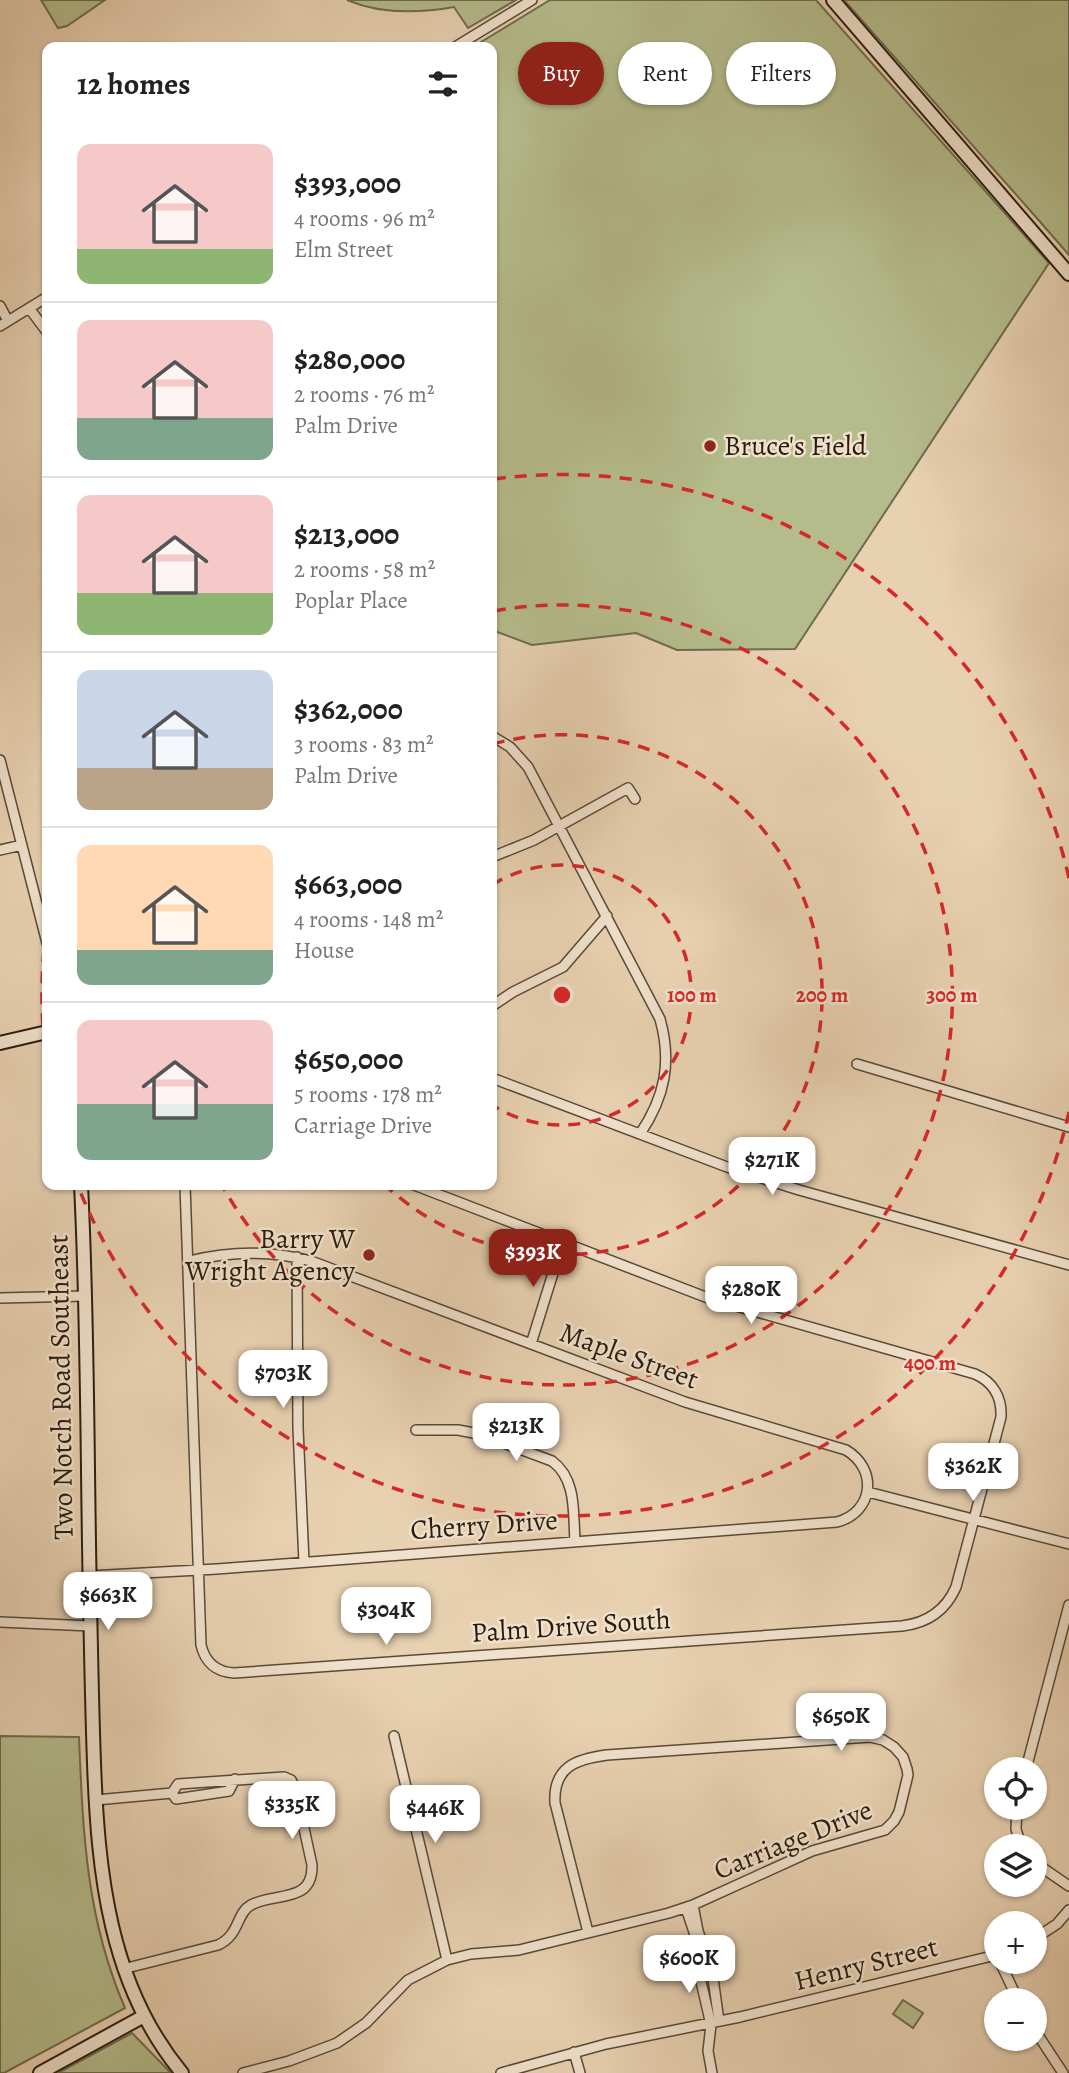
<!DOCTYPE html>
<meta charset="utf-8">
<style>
:root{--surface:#fff;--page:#f6f6f6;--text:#222;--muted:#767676;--line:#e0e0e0;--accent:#8f2418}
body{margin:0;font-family:Alegreya,serif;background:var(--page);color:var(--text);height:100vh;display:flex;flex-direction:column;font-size:26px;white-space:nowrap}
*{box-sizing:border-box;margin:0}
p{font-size:23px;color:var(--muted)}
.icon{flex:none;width:38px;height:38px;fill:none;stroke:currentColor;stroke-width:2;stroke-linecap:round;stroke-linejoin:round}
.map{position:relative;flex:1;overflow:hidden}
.sheet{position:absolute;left:42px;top:42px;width:455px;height:1148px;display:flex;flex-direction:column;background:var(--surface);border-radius:14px;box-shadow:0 2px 5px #0004}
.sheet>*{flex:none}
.hud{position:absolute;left:518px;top:42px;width:444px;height:63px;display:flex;gap:14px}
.tools{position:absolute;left:984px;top:1757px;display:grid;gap:14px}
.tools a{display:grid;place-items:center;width:63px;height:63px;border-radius:50%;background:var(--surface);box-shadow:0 2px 5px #0004;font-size:35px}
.price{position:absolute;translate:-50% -60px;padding:0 16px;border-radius:14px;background:#fff;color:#222;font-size:23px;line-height:46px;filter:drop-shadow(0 2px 4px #0008)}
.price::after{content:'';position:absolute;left:50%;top:42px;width:21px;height:16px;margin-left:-10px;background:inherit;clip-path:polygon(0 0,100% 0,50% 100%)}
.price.active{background:var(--accent);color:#fff}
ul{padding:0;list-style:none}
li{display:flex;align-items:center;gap:21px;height:175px;padding:0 35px}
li+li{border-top:2px solid var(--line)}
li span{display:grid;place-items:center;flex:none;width:196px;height:140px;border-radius:14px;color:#555}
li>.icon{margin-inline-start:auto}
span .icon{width:84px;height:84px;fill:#fffc;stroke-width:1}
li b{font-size:30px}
h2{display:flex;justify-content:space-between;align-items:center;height:84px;padding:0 35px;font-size:30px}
.tag{padding:0 24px;border-radius:32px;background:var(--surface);box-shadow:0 2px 5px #0004;font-size:24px;line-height:63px}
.tag.active{background:var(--accent);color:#fff}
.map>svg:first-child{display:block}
.green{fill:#b5bc8c;stroke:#6f6c4e;stroke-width:2}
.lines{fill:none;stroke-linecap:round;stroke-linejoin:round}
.street-casing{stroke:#594938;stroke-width:12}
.secondary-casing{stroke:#291c0f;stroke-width:16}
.street{stroke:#f0e1cc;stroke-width:9}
.secondary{stroke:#f0e1cc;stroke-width:12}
.ring{fill:none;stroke:#d62828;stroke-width:3.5;stroke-dasharray:12 9}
.poi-dot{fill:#8f2418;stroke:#f0e1cc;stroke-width:2.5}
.labels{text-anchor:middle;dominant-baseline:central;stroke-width:5;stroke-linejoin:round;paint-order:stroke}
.poi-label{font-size:28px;fill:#291c0f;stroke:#f0e1cc;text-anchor:start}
.street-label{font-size:28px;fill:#291c0f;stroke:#f0e1cc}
.centre{fill:#d62828;stroke:#f0e1cc;stroke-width:3.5}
.ring-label{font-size:21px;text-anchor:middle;font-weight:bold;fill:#d62828;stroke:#f0e1cc;stroke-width:5;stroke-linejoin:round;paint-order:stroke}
</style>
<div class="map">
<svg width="1069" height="2073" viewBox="0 0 1069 2073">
<rect width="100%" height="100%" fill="#e8d1b1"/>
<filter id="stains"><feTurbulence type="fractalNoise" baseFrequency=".00286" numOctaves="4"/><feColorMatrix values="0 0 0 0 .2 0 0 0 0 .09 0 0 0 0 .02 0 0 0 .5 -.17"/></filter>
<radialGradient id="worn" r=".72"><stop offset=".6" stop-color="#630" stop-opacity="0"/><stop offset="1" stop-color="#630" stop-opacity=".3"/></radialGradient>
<!-- green -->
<path class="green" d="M41 0H105L67 26 58 28Z
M347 0H516L468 28 454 7C420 13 380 14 347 0Z
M550 0H816L1049 263 795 649 677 650 636 633 532 645 492 630V47H473Z
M844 0H1069V255L1042 224Z
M0 1736 79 1737C83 1833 86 1918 125 2008L4 2073H0Z
M903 2000 923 2013 913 2028 893 2014Z
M132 2033 171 2073H58Z"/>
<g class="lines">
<defs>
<path id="street" d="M455 47 532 0
M0 306 8 321
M29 308 47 332
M0 326 47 297
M492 736 510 747 528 767 660 1019C672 1062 665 1097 640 1134
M0 760 47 943
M0 850 22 845
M492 857 534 840 628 788 635 799
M492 1006 513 992 563 967 607 916
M857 1064 1069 1127
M492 1078 727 1167 799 1190 1069 1265
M185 1185 201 1645C205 1662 216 1672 234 1673L902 1626C927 1623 946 1610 956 1587L1001 1417C1002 1397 993 1382 975 1374L708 1298 414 1185
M297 1257 298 1428 304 1562
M0 1298 85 1296
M531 1344 563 1241
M416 1430H458L479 1434 552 1461C577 1479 573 1514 575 1541
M868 1492 1069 1544
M89 1576 217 1569 837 1522C874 1512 878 1469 846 1450L685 1402 311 1261C270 1250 230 1251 189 1261
M0 1622 91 1626
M394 1736 447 1960
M1026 1769 1069 1605
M172 1793 176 1799 229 1791 235 1779
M96 1800 172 1793 178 1784 284 1777 291 1780 295 1787 312 1865C313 1904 275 1892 251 1905 236 1913 240 1935 218 1945L123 1969
M1017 1808 1016 1829 1021 1846
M1034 1862 1069 1886
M693 1905 698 1931 712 1971 719 2021
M686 1908 695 1935 699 1973 711 2025 708 2051 712 2073
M1034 1939 1057 1924 1069 1910
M1000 1962 1018 2000
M1034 2029 1063 2073
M574 2052 580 2073
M243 2073 289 2061 337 2043 366 2023 408 1980 447 1960 471 1954 519 1950 669 1913 693 1905 812 1851 885 1830 894 1821 899 1812 908 1775 907 1769 903 1757 894 1747 883 1740 870 1737 607 1755C576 1759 553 1767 555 1803L588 1932
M501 2073 606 2044 740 2017 996 1955"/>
<path id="secondary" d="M833 0 1069 274
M0 1043 47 1032
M81 1185C88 1322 87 1461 90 1599 91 1653 92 1708 94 1763 98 1873 109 1985 182 2073
M40 2073 144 2016"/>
</defs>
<!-- street casing -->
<use href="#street" class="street-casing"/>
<!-- secondary casing -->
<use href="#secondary" class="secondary-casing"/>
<!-- street -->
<use href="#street" class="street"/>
<!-- secondary -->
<use href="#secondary" class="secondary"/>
</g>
<!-- distance rings -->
<g class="ring">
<path d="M492 885A130 130 0 1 1 492 1105"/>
<path d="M493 744A260 260 0 1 1 385 1185"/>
<path d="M494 611A390 390 0 1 1 223 1187"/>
<path d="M1069 1112A520 520 0 0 1 78 1186M47 1067A520 520 0 0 1 47 923M494 479A520 520 0 0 1 1069 878"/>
</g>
<!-- markers -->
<g class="poi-dot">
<circle cx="710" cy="446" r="7"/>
<circle cx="369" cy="1255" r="7"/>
</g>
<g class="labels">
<!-- poi labels -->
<g class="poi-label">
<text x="724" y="446">Bruce's Field</text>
<text x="355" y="1239" text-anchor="end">Barry W<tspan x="355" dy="32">Wright Agency</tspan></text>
</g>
<!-- street labels -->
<g class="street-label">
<text transform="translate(629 1356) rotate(20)">Maple Street</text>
<text transform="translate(61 1387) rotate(-91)">Two Notch Road Southeast</text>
<text transform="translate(484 1525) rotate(-4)">Cherry Drive</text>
<text transform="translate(571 1626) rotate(-4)">Palm Drive South</text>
<text transform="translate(793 1840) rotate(-22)">Carriage Drive</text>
<text transform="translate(866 1964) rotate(-14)">Henry Street</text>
</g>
</g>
<circle cx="562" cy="995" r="10" class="centre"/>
<g class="ring-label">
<text x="692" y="1002">100 m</text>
<text x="822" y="1002">200 m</text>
<text x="952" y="1002">300 m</text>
<text x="930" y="1370">400 m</text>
</g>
<rect width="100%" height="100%" filter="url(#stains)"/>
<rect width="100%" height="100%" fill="url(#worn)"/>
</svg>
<div class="tools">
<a><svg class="icon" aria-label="locate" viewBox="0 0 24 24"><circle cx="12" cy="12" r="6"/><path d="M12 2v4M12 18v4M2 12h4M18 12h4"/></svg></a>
<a><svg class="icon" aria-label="layers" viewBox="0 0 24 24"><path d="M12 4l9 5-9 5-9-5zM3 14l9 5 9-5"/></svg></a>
<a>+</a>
<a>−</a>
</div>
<b class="price" style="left:772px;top:1197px">$271K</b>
<b class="price active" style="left:533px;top:1289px">$393K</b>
<b class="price" style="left:751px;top:1326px">$280K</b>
<b class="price" style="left:283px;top:1410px">$703K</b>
<b class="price" style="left:516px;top:1463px">$213K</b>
<b class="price" style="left:973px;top:1503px">$362K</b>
<b class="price" style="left:108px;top:1632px">$663K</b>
<b class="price" style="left:386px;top:1647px">$304K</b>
<b class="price" style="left:841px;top:1753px">$650K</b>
<b class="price" style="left:292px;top:1841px">$335K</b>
<b class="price" style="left:435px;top:1845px">$446K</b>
<b class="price" style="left:689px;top:1995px">$600K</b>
<div class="hud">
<a class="tag active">Buy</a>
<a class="tag">Rent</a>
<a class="tag">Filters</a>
</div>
<section class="sheet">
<h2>12 homes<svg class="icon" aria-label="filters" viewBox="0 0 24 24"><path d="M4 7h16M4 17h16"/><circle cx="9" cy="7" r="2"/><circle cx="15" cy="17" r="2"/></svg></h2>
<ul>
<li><span style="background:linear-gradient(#f6c9c9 75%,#8fb573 0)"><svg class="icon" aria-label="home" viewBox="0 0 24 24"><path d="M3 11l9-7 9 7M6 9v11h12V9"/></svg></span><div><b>$393,000</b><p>4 rooms · 96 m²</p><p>Elm Street</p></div></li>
<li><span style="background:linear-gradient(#f6c9c9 70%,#7fa58c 0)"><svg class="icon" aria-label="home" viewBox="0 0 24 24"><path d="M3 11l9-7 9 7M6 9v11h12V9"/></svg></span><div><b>$280,000</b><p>2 rooms · 76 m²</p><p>Palm Drive</p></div></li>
<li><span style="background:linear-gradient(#f6c9c9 70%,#8fb573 0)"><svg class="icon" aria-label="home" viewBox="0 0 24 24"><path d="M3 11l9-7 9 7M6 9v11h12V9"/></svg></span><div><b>$213,000</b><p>2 rooms · 58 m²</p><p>Poplar Place</p></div></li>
<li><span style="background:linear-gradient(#c9d6e8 70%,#b9a48a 0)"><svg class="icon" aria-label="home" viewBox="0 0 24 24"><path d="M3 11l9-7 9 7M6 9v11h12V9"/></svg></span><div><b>$362,000</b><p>3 rooms · 83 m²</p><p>Palm Drive</p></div></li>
<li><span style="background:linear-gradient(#ffd9b3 75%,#7fa58c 0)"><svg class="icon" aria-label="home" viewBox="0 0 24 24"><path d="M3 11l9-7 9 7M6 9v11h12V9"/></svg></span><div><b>$663,000</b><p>4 rooms · 148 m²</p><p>House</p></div></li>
<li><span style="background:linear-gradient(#f6c9c9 60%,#7fa58c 0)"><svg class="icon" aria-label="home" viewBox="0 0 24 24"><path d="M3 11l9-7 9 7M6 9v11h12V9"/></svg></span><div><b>$650,000</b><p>5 rooms · 178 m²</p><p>Carriage Drive</p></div></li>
</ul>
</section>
</div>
